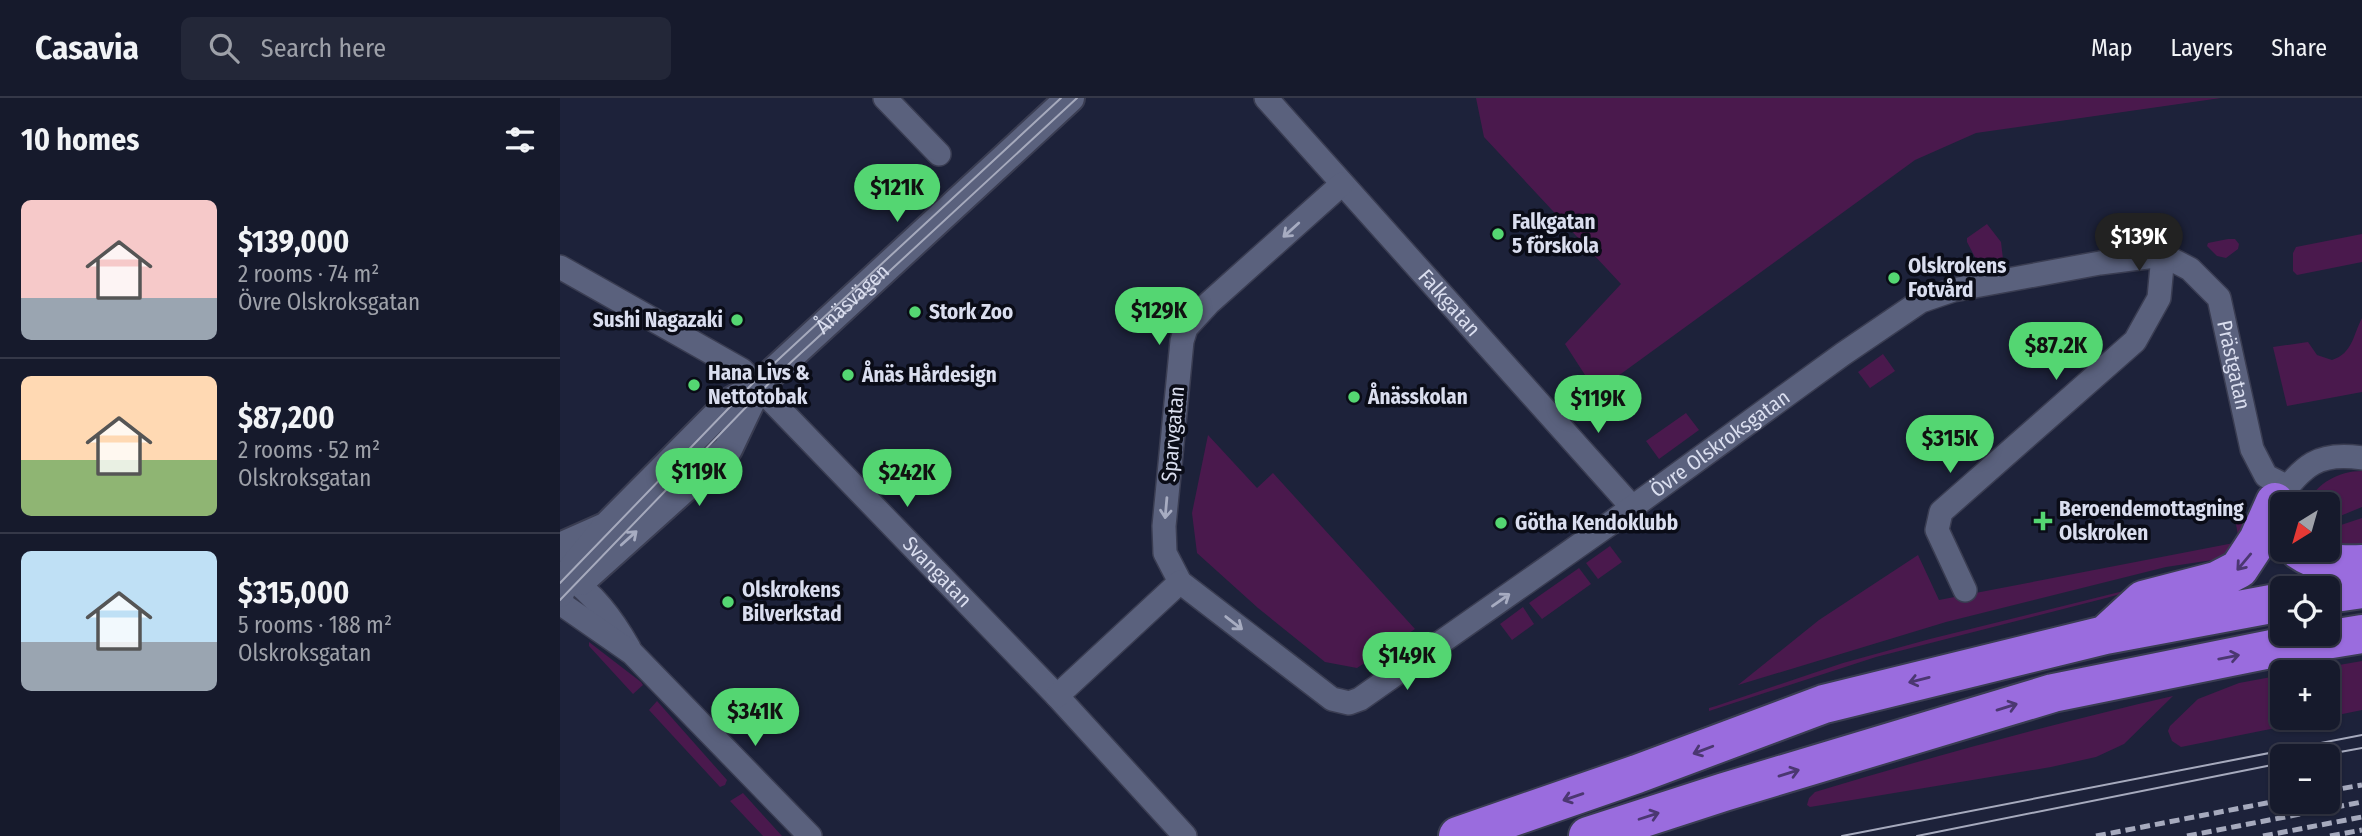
<!DOCTYPE html>
<meta charset="utf-8">
<style>
:root{--surface:#161a2c;--page:#232738;--text:#f1f3f6;--muted:#9ea1a9;--line:#353848;--accent:#54d672}
body{margin:0;font-family:"Fira Sans Condensed",sans-serif;background:var(--page);color:var(--text);height:100vh;display:flex;flex-direction:column;font-size:26px;white-space:nowrap}
*{box-sizing:border-box;margin:0}
p{font-size:23px;color:var(--muted)}
.icon{flex:none;width:38px;height:38px;fill:none;stroke:currentColor;stroke-width:2;stroke-linecap:round;stroke-linejoin:round}
.map{position:relative;flex:1;overflow:hidden}
.details{display:flex;flex-direction:column;background:var(--surface);width:560px}
.details>*{flex:none}
.needle{width:46px;rotate:217deg}
.tools{position:absolute;left:1710px;top:394px;display:grid;gap:14px}
.tools a{display:grid;place-items:center;width:70px;height:70px;border-radius:10px;background:var(--surface);box-shadow:0 2px 5px #0004,0 0 0 2px var(--line);font-size:35px}
.price{position:absolute;translate:-50% -60px;padding:0 16px;border-radius:24px;background:var(--accent);color:#111;font-size:23px;line-height:46px;filter:drop-shadow(0 2px 4px #0008)}
.price::after{content:'';position:absolute;left:50%;top:42px;width:21px;height:16px;margin-left:-10px;background:inherit;clip-path:polygon(0 0,100% 0,50% 100%)}
.price.active{background:#222;color:#fff}
ul{padding:0;list-style:none}
li{display:flex;align-items:center;gap:21px;height:175px;padding:0 21px}
li+li{border-top:2px solid var(--line)}
li span{display:grid;place-items:center;flex:none;width:196px;height:140px;border-radius:10px;color:#555}
li>.icon{margin-inline-start:auto}
span .icon{width:84px;height:84px;fill:#fffc;stroke-width:1}
li b{font-size:30px}
h2{display:flex;justify-content:space-between;align-items:center;height:84px;padding:0 21px;font-size:30px}
header{display:flex;align-items:center;gap:42px;box-sizing:border-box;height:98px;padding:0 35px;background:var(--surface);border-bottom:2px solid var(--line)}
header strong{font-size:33px}
nav{display:flex;gap:38px;margin-inline-start:auto;font-size:24px}
.search{width:490px;height:63px;background:var(--page);display:flex;align-items:center;gap:18px;box-sizing:border-box;padding:0 24px;border-radius:10px;color:var(--muted);font-size:26px}
main{display:flex;flex:1;min-height:0}
.map>svg:first-child{display:block}
.green{fill:#4a194d}
.lines{fill:none;stroke-linecap:round;stroke-linejoin:round}
.minor-casing{stroke:#3a3d52;stroke-width:26}
.tertiary-casing{stroke:#3a3d52;stroke-width:32}
.motorway-casing{stroke:#3a3d52;stroke-width:42}
.minor{stroke:#5a617d;stroke-width:23}
.tertiary{stroke:#5a617d;stroke-width:28}
.motorway{stroke:#9a6cde;stroke-width:38}
.tram{stroke:#a6aabd;stroke-width:2}
.rail{stroke:#a6aabd;stroke-width:5;stroke-dasharray:10 5;stroke-linecap:butt}
.oneway{stroke:#a7acc1}
.oneway2{stroke:#4b3771}
.poi-dot{fill:#54d672;stroke:#0a0c17;stroke-width:2.5}
.labels{text-anchor:middle;dominant-baseline:central;stroke-width:7;stroke-linejoin:round;paint-order:stroke}
.poi-label{font-size:21px;font-weight:bold;fill:#dadeef;stroke:#0a0c17;text-anchor:start}
.street-label{font-size:21px;fill:#dadeef;stroke:#0a0c17}
</style>
<header>
<strong>Casavia</strong>
<div class="search"><svg class="icon" aria-label="search" viewBox="0 0 24 24"><circle cx="10" cy="10" r="6"/><path d="M15 15l6 6"/></svg>Search here</div>
<nav><a>Map</a><a>Layers</a><a>Share</a></nav>
</header>
<main>
<section class="details">
<h2>10 homes<svg class="icon" aria-label="filters" viewBox="0 0 24 24"><path d="M4 7h16M4 17h16"/><circle cx="9" cy="7" r="2"/><circle cx="15" cy="17" r="2"/></svg></h2>
<ul>
<li><span style="background:linear-gradient(#f6c9c9 70%,#9aa5b1 0)"><svg class="icon" aria-label="home" viewBox="0 0 24 24"><path d="M3 11l9-7 9 7M6 9v11h12V9"/></svg></span><div><b>$139,000</b><p>2 rooms · 74 m²</p><p>Övre Olskroksgatan</p></div></li>
<li><span style="background:linear-gradient(#ffd9b3 60%,#8fb573 0)"><svg class="icon" aria-label="home" viewBox="0 0 24 24"><path d="M3 11l9-7 9 7M6 9v11h12V9"/></svg></span><div><b>$87,200</b><p>2 rooms · 52 m²</p><p>Olskroksgatan</p></div></li>
<li><span style="background:linear-gradient(#bfe0f5 65%,#9aa5b1 0)"><svg class="icon" aria-label="home" viewBox="0 0 24 24"><path d="M3 11l9-7 9 7M6 9v11h12V9"/></svg></span><div><b>$315,000</b><p>5 rooms · 188 m²</p><p>Olskroksgatan</p></div></li>
</ul>
</section>
<div class="map">
<svg width="1802" height="738" viewBox="0 0 1802 738">
<rect width="100%" height="100%" fill="#1d223a"/>
<!-- green -->
<path class="green" d="M916 0H1661L1416 35 1355 62 1036 294 1005 246 1061 186 924 39Z
M1427 126 1441 144 1443 161 1419 167 1407 144V140Z
M1802 136V164L1737 177 1733 173V155L1736 149Z
M1668 141H1675L1679 146 1678 151 1666 160 1657 158 1647 148 1648 145Z
M1802 220V294L1727 308 1713 249 1748 244 1757 257 1772 262C1793 255 1793 237 1802 220Z
M1323 256 1335 273 1310 290 1298 274Z
M1126 315 1139 332 1099 361 1086 343Z
M648 337 697 390 713 375 855 531 797 570 765 564 698 510 637 455 632 415Z
M1802 373V409L1768 423V406H1746C1758 385 1778 373 1802 373Z
M1683 419 1690 421 1697 428 1689 447 1679 458 1606 469 1386 524 1178 587 1259 522 1358 457 1379 502 1679 444 1675 420Z
M1802 420V459L1768 452V434L1778 428Z
M1050 448 1062 464 1038 481 1026 465Z
M1019 470 1031 486 982 521 969 505Z
M1636 475 1546 500 1316 559 1149 613V610L1156 608 1283 565 1370 541Z
M963 509 974 526 952 542 940 526Z
M29 544 81 584 83 587 73 596 29 548Z
M1802 563V612L1768 619V574H1739Z
M1722 577V620H1766L1621 649 1612 643 1608 633 1610 628 1638 601 1679 585Z
M1613 598 1564 646 1536 659 1491 669 1250 709 1247 707 1249 700 1255 694C1374 658 1492 626 1613 598Z
M97 603 167 682 165 687 160 689 89 612Z
M183 695 222 738H203L170 703Z"/>
<g class="lines">
<defs>
<g id="minor">
<path d="M325 0 379 56"/>
<path id="s1" d="M706 0 1072 409"/>
<path id="s2" d="M782 86 649 205 626 230 622 243 604 428 605 455 620 484 772 601 789 605 800 601 1048 427 1283 256 1361 203 1393 192 1540 165 1603 157"/>
<path id="s3" d="M1603 157 1630 171 1659 200 1692 351 1706 378 1726 388"/>
<path id="s4" d="M0 169 182 272 497 598 625 738"/>
<path d="M1718 401C1744 368 1757 353 1802 360"/>
<path d="M5 476C33 495 52 520 69 550"/>
<path d="M1405 492 1377 432 1381 414 1575 243 1599 200 1603 157"/>
<path d="M0 505 72 555 250 738"/>
<path d="M497 598 620 484"/>
</g>
<g id="tertiary">
<path d="M0 449 43 430"/>
<path d="M21 483 168 351 198 288"/>
<path id="s5" d="M0 495 7 477 46 429 170 304 198 288 510 0"/>
</g>
<path id="motorway" d="M1739 452C1759 466 1778 467 1802 466
M1768 496 1802 491
M1545 537 1583 502 1656 483 1679 471 1698 442 1715 404
M898 738 1077 676 1264 606 1545 537 1722 504
M1028 738 1164 694 1493 595 1711 551 1802 536"/>
</defs>
<!-- minor casing -->
<use href="#minor" class="minor-casing"/>
<!-- tertiary casing -->
<use href="#tertiary" class="tertiary-casing"/>
<!-- motorway casing -->
<use href="#motorway" class="motorway-casing"/>
<!-- minor -->
<use href="#minor" class="minor"/>
<!-- tertiary -->
<use href="#tertiary" class="tertiary"/>
<!-- motorway -->
<use href="#motorway" class="motorway"/>
<!-- tram -->
<path class="tram" d="M0 485 194 284 501 0
M0 502 216 278 517 0
M1758 658 1802 650
M1282 738 1802 637
M1357 738 1722 665"/>
<!-- rail -->
<path class="rail" d="M1768 693 1802 687
M1536 738 1722 702
M1627 738 1802 704
M1703 738 1802 719
M1770 738 1802 732"/>
</g>
<!-- one-way arrows -->
<defs><path id="oneway-shaft" d="M-6 0H5M1.5-3L5.5 0L1.5 3" fill="none" stroke-width="1.6" stroke-linecap="round" stroke-linejoin="round" transform="scale(1.75)"/></defs>
<g class="oneway">
<use href="#oneway-shaft" transform="translate(731 132) rotate(138)"/>
<use href="#oneway-shaft" transform="translate(606 410) rotate(95)"/>
<use href="#oneway-shaft" transform="translate(69 440) rotate(-42)"/>
<use href="#oneway-shaft" transform="translate(941 502) rotate(-35)"/>
<use href="#oneway-shaft" transform="translate(674 525) rotate(38)"/>
</g>
<g class="oneway2">
<use href="#oneway-shaft" transform="translate(1684 464) rotate(130)"/>
<use href="#oneway-shaft" transform="translate(1669 559) rotate(-11)"/>
<use href="#oneway-shaft" transform="translate(1359 582) rotate(166)"/>
<use href="#oneway-shaft" transform="translate(1447 609) rotate(-17)"/>
<use href="#oneway-shaft" transform="translate(1143 652) rotate(159)"/>
<use href="#oneway-shaft" transform="translate(1229 675) rotate(-17)"/>
<use href="#oneway-shaft" transform="translate(1013 699) rotate(161)"/>
<use href="#oneway-shaft" transform="translate(1089 718) rotate(-18)"/>
</g>
<!-- markers -->
<g class="poi-dot">
<circle cx="938" cy="136" r="7"/>
<circle cx="1334" cy="180" r="7"/>
<circle cx="355" cy="214" r="7"/>
<circle cx="177" cy="222" r="7"/>
<circle cx="288" cy="277" r="7"/>
<circle cx="134" cy="287" r="7"/>
<circle cx="794" cy="299" r="7"/>
<path d="M1479.5 412.5h7v7h7v7h-7v7h-7v-7h-7v-7h7z"/>
<circle cx="941" cy="425" r="7"/>
<circle cx="168" cy="504" r="7"/>
</g>
<g class="labels">
<!-- poi labels -->
<g class="poi-label">
<text x="952" y="124">Falkgatan<tspan x="952" dy="24">5 förskola</tspan></text>
<text x="1348" y="168">Olskrokens<tspan x="1348" dy="24">Fotvård</tspan></text>
<text x="369" y="214">Stork Zoo</text>
<text x="163" y="222" text-anchor="end">Sushi Nagazaki</text>
<text x="148" y="275">Hana Livs &amp;<tspan x="148" dy="24">Nettotobak</tspan></text>
<text x="302" y="277">Ånäs Hårdesign</text>
<text x="808" y="299">Ånässkolan</text>
<text x="1499" y="411">Beroendemottagning<tspan x="1499" dy="24">Olskroken</tspan></text>
<text x="955" y="425">Götha Kendoklubb</text>
<text x="182" y="492">Olskrokens<tspan x="182" dy="24">Bilverkstad</tspan></text>
</g>
<!-- street labels -->
<g class="street-label">
<text stroke="none"><textPath href="#s5" startOffset="418">Ånäsvägen</textPath></text>
<text stroke="none"><textPath href="#s1" startOffset="275">Falkgatan</textPath></text>
<text stroke="none"><textPath href="#s3" startOffset="140">Prästgatan</textPath></text>
<text transform="translate(613 336) rotate(-85)">Sparvgatan</text>
<text stroke="none"><textPath href="#s2" startOffset="1134">Övre Olskroksgatan</textPath></text>
<text stroke="none"><textPath href="#s4" startOffset="490">Svangatan</textPath></text>
</g>
</g>
</svg>
<div class="tools">
<a><svg class="needle" viewBox="-14 -14 28 28"><path d="M0-13l5 13h-10z" fill="#e53935"/><path d="M0 13l5-13h-10z" fill="#9ea1a9"/></svg></a>
<a><svg class="icon" aria-label="locate" viewBox="0 0 24 24"><circle cx="12" cy="12" r="6"/><path d="M12 2v4M12 18v4M2 12h4M18 12h4"/></svg></a>
<a>+</a>
<a>−</a>
</div>
<b class="price" style="left:337px;top:126px">$121K</b>
<b class="price active" style="left:1579px;top:175px">$139K</b>
<b class="price" style="left:599px;top:249px">$129K</b>
<b class="price" style="left:1496px;top:284px">$87.2K</b>
<b class="price" style="left:1038px;top:337px">$119K</b>
<b class="price" style="left:1390px;top:377px">$315K</b>
<b class="price" style="left:139px;top:410px">$119K</b>
<b class="price" style="left:347px;top:411px">$242K</b>
<b class="price" style="left:847px;top:594px">$149K</b>
<b class="price" style="left:195px;top:650px">$341K</b>
</div>
</main>
